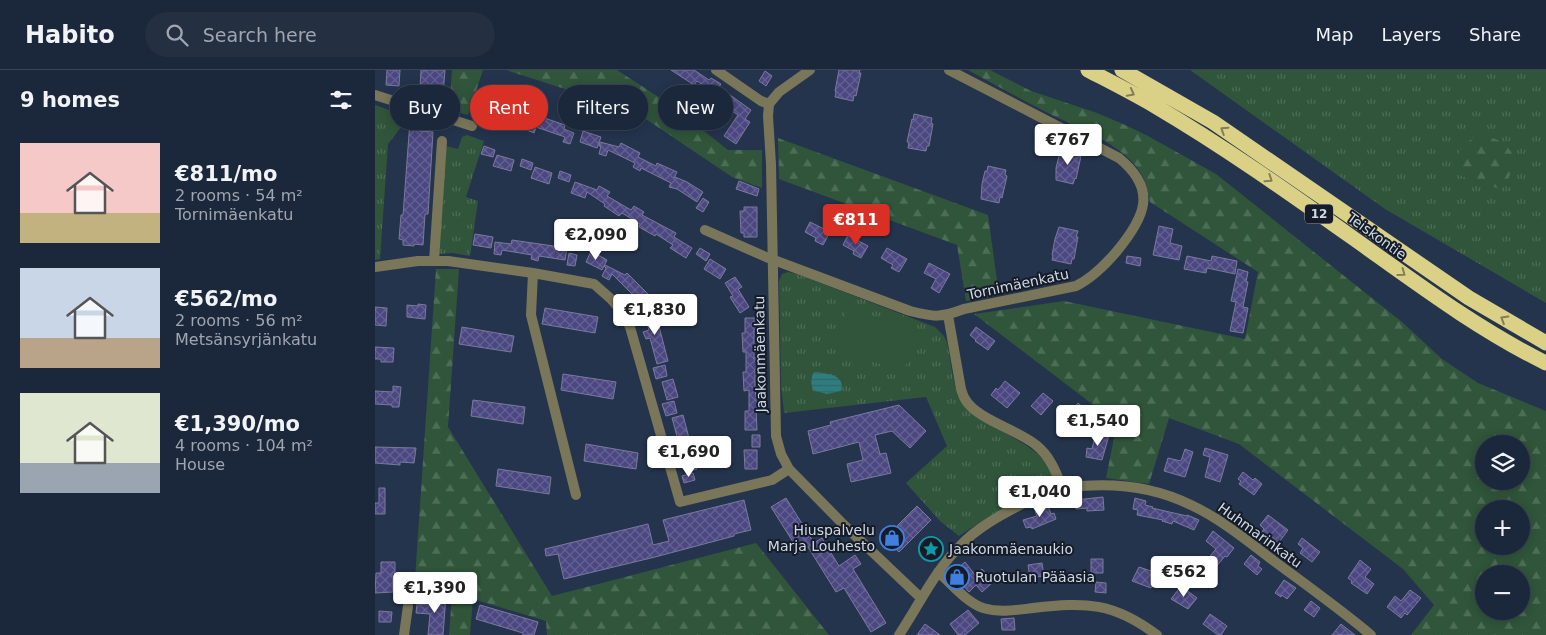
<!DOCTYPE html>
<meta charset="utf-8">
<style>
:root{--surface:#1b273a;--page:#242f42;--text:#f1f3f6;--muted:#a0a5af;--line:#394454;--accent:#d93025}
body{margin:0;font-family:"DejaVu Sans",sans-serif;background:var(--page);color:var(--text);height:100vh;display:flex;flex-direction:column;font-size:19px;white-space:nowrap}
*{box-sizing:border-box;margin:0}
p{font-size:16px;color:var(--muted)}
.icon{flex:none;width:28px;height:28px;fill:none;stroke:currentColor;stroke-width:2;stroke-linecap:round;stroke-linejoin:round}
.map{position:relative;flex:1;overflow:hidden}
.side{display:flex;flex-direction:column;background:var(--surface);width:375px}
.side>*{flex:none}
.guide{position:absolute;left:15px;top:15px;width:475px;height:45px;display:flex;gap:10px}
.buttons{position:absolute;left:1100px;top:365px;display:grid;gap:10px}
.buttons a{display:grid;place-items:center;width:55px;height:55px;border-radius:50%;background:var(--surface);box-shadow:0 2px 12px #0003,0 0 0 1px var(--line);font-size:25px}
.price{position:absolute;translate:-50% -42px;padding:0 11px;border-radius:5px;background:#fff;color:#222;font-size:16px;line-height:32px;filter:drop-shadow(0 1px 2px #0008)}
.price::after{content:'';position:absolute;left:50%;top:30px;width:15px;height:11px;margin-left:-8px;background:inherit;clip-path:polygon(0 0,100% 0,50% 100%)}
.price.active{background:var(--accent);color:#fff}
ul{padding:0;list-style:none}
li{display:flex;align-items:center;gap:15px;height:125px;padding:0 20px}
li span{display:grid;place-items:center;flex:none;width:140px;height:100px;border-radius:0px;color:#555}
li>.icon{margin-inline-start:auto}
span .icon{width:60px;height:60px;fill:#fffc;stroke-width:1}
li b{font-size:21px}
h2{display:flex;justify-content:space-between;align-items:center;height:60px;padding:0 20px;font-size:21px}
.pill{padding:0 18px;border-radius:22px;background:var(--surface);box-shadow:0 2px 12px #0003,0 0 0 1px var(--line);font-size:18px;line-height:45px}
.pill.active{background:var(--accent);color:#fff}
header{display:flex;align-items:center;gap:30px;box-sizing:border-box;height:70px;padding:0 25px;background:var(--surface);border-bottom:1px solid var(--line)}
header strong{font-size:24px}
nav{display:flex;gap:28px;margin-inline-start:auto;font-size:18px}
.search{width:350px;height:45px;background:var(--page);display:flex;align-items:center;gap:12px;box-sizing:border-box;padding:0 18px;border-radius:28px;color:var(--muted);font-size:19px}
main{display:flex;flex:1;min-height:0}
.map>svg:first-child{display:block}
.grass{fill:url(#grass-tufts)}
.forest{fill:url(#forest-firs);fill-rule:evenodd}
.pitch{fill:#30553a}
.water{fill:url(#water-rules)}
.building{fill:url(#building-cross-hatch);stroke:#7a7a9b}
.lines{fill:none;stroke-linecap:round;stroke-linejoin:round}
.minor{stroke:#7a7659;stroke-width:10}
.highway{stroke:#dad086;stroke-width:15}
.oneway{stroke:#817f5b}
.labels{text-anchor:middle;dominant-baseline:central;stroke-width:4;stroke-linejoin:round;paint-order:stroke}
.shield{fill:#151c27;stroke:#96a0ae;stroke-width:1}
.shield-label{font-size:12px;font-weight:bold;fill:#ced9e8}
.street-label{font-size:14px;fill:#ced9e8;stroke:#151c27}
.poi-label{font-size:14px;fill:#ced9e8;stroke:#151c27;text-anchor:start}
</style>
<header>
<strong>Habito</strong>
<div class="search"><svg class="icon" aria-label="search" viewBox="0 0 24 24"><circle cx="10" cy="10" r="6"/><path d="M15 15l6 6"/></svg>Search here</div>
<nav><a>Map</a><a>Layers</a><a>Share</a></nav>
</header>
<main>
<section class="side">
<h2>9 homes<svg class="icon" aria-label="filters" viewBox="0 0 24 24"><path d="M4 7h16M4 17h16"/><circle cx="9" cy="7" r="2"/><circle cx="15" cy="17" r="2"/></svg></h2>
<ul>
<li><span style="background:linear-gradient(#f6c9c9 70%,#c2b280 0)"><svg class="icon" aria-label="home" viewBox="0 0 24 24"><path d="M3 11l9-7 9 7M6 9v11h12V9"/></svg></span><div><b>€811/mo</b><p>2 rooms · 54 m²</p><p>Tornimäenkatu</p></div></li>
<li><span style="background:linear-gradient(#c9d6e8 70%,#b9a48a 0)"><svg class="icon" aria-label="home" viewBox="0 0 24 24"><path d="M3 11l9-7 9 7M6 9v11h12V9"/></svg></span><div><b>€562/mo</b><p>2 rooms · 56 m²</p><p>Metsänsyrjänkatu</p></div></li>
<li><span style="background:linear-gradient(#dfe7d0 70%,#9aa5b1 0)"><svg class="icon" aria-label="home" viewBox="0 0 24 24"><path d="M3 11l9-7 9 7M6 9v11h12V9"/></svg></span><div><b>€1,390/mo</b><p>4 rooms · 104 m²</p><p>House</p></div></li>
</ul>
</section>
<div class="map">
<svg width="1171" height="565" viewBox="0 0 1171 565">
<defs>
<pattern id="grass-tufts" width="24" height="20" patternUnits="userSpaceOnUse" patternTransform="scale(1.25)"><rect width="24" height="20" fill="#30553a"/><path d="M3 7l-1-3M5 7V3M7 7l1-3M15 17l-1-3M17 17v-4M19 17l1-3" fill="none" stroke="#4d6d56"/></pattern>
<pattern id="forest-firs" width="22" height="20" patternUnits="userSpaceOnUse" patternTransform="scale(1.25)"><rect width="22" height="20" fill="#30553a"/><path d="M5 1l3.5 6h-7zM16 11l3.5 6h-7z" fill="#4d6d56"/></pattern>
<pattern id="water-rules" width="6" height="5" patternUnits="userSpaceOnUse" patternTransform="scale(1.25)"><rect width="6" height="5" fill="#2e7e80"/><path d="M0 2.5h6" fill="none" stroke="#346669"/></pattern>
<pattern id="building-cross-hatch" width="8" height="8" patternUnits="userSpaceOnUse" patternTransform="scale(1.25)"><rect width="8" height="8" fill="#4b4781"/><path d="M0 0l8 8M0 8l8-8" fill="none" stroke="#646193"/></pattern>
</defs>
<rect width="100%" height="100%" fill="#24344d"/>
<!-- grass -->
<path class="grass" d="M815 0H1171V233L1010 139Z
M0 35 34 47 13 74 5 189 0 190Z
M92 65 109 71 91 127 103 131 95 186 77 183 64 184 71 76 83 79 87 67Z
M413 202 422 204 560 257 569 266 572 272C575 285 578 318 585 327 589 334 607 349 613 353 630 365 689 388 675 416L613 447 584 466 565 451 531 413 572 376 551 327 409 343 406 315 404 211 407 204Z"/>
<!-- forest -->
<path class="forest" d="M77 0H108L93 45 74 40Z
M131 0H242L296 35 353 80H387V118L357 107 259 41Z
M593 0H615L656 21 722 43 748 54 773 66 841 104 1027 252 1067 289 1103 313 1171 341V565H1036L1059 535 1028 499 864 374 794 348 774 414 731 408 742 353 599 244 689 231 870 269 883 202 775 132C771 116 771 108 759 94 741 72 697 55 671 42 645 29 619 14 593 0ZM1109 374H1146V411H1109ZM1109 439H1146V476H1109ZM1109 504H1146V541H1109Z
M1102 65C1123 69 1129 69 1140 88 1137 98 1134 114 1125 119L1081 104C1075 89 1090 72 1102 65Z
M403 68 613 145 624 225 591 231 582 175 404 109Z
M61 199H84L73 357 177 526 381 473 454 565H172L171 551 98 529 95 565H74L77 526 40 509Z"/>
<!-- pitch -->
<path class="pitch" d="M473 237 543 264 528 303 458 276Z"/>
<!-- water -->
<path class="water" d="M440 302C452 303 471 305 466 321L452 324 440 321C435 316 436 309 438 303Z"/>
<!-- building -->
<path class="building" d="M12 0H25L24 16 11 15Z
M46 0H70L68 25 49 26 50 19H45Z
M296 0H319L334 10 336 8 346 14 344 17 376 40 370 49 375 52 361 74 349 66 363 45 339 29 342 25 339 24 341 21 340 23 322 11 319 15Z
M464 0H485L484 3H486L481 26 479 25 478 31 460 27 461 22 460 21Z
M390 1 397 6 391 16 384 11Z
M101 26 136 39 137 37 190 55 189 59 199 63 195 74 188 72 190 67 161 57 159 63 152 60 154 55 130 47 128 53 116 49 118 45 97 38Z
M539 44 557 48 556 53 558 54 554 76H552L551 81 533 78 534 72H532L537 49 538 50Z
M35 51 44 52V61L58 62 53 144H50L48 175 39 174V176L28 175V170L24 169 26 145H28Z
M208 61 226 67 222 78 205 72Z
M225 72 244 77 246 73 265 83 263 87 281 96 282 93 302 102 299 108 300 107 312 112 328 122 322 132 302 119 294 117 296 113 266 98 265 101 258 97 260 93 233 80 231 86 224 84 226 76H224Z
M109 76 120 80 118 87 106 84Z
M688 77 705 81 704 86H706L701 109 700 108 698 114 681 110V98L685 82H687Z
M122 85 139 90 136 101 118 96Z
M147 89 158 93 156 100 145 96Z
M613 96 631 100 630 105 632 106 627 128 625 127 624 133 606 129 607 114 610 101H612Z
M160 97 177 103 174 114 156 108Z
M185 101 196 105 194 112 183 108Z
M364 111 384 119 382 126 361 119Z
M200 112 222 120 224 116 235 122 232 126 256 140 259 136 269 142 267 145 301 163 299 167 317 178 311 188 295 178 298 175 281 164 280 166 264 157 265 154 247 143 244 146 229 136 230 134 212 122 210 128 196 123Z
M328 128 334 132 328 142 321 138Z
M369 137H382V167H369V163H366L365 141H369Z
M435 152 455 162 448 175 440 171 441 168 430 162Z
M784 156 798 159 795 173 807 176 804 190 778 185Z
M684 157 703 161 701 167H703L699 189H697L696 194 677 190 678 185H677L680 169Z
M100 164 118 167 116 178 98 175Z
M473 165 493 176 486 188 478 184 479 181 468 175Z
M137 170 192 178 190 190 164 186 163 191 156 189 157 185 127 180 126 185 119 184 120 172 136 174Z
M325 178 335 184 331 191 321 184Z
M512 178 532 189 524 202 516 198 518 195 506 188Z
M216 181 232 190 227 200 211 192Z
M194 183 202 185 200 196 192 195Z
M752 186 766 188 765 196 751 193Z
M812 186 836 191 837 186 862 191 860 204 832 198 831 203 809 199Z
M335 189 351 199 345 209 329 199Z
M554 193 575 204 564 223 556 218 561 209 549 203Z
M230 195 250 205 252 203 273 224 261 235 256 230 259 226 237 204 234 210 227 206 231 198 229 196Z
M863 199 873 202 871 212H873L868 237 873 238 868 263 855 261 861 232 856 231Z
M360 207 367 217 363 219 374 237 365 243 355 227 358 226 350 213Z
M43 234 51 235 50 249 32 247V235L43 236Z
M0 237 12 238 11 256 0 255Z
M279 237 293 291 282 294 275 268 271 269 268 262 274 260 268 240Z
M170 238 223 247 220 263 167 254Z
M370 248H383V260H379V288L384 287V299H380V320L381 327 385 326V338H381L382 360H370V341H374V320L369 321 368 302H371V282H368L367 263H370Z
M87 257 139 266 136 282 84 274Z
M601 257 620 271 613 280 600 271 601 270 595 265Z
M0 277 19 278 18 292H6V289H0Z
M290 295 292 306 281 309 278 298Z
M188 304 241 312 238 329 186 320Z
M298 309 303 327 292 330 287 312Z
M630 311 645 323 632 338 616 325 621 318 623 320Z
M18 316 26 317 24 337H17V335L0 334V321L18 322Z
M668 323 678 331 666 345 656 336Z
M98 330 150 337 148 354 96 346Z
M299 331 302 343 291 346 287 334Z
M703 333 710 339 707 342 712 346 705 355 693 345Z
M524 335 551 361 535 378 517 361 500 365 505 384 511 383 516 403 476 412 472 394 488 390 484 372 438 384 433 361 456 355 455 352Z
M308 345 322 399 311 402 304 378 299 379 298 372 303 370 297 348Z
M721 362 734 365 727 390 711 387 712 378 717 379Z
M377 365H385V377H377Z
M211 374 263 383 261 399 209 391Z
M0 377 41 378 39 393 25 392V395L0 393Z
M830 378 853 385 845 412 830 407 835 387 828 385Z
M810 379 818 382 810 407 789 401 793 388 806 391Z
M369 380H382V399H370Z
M123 399 176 407 174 424 121 416Z
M868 402 878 410 880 408 887 414 879 425 864 414 866 411 863 409Z
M318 403 320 410 309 413 307 406Z
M4 418H10V444H0V433H4Z
M728 427 729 440 712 441V438L701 439 700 430Z
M411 428 439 473 447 468 464 496 480 485 486 494 478 499 511 553 496 562 469 518 461 522 433 477 425 483 396 437Z
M760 428 771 431 770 435 778 437 777 438 812 446V445L824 450 819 460 798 451 797 454 787 451 788 450 762 445 763 440 758 439Z
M369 430 376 460 359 464V466L280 487 189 509 183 484 171 486 170 479 273 454 278 475 294 471 288 450Z
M542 436 556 450 524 482 510 468Z
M673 436 676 444 679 443 681 449 657 459 656 457 651 458 648 450 662 446 660 441Z
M893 445 913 460 902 475 886 463 889 459 885 455Z
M838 461 859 478 852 487 850 486 840 498 831 491 841 479 831 471Z
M927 468 945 482 937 492 925 483 928 478 923 474Z
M876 485 885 492 883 496 887 499 882 505 869 494Z
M716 489H728V503H716Z
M985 490 996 499 990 507 999 514 992 524 976 513 977 511 973 508Z
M6 492H20V503H17L18 522 0 523 1 503H6Z
M590 492 600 505 607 499 618 512 607 522 601 515 594 522 577 503Z
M667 493 669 506 655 508 653 495Z
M764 497 782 503 776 518 757 511Z
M909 510 921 518 912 529 907 525 906 527 900 523Z
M721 512 731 513V523L720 522Z
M806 516 822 528 813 539 796 529Z
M1035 520 1046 528 1032 545 1030 543 1026 548 1012 537 1020 526 1026 531Z
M56 524 71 525 68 565H53L55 544 41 543 42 534 55 535Z
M936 531 945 538 939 547 929 540Z
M105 535 163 552 159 565H148V563L101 549Z
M593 540 604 553 590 565H583L575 554Z
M4 541 17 542 16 552H4Z
M835 544 852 556 846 565H843L828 554Z
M639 548 640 560H627L626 549Z
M550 554 565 565H542Z
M966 554 980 565H957Z"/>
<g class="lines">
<!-- minor -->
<path class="minor" d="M341 0 386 31 394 34
M435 0 404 22 394 34 393 46 396 94 401 366 406 384 414 399 466 452 546 528
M0 25 97 56
M330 160 391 187 535 241C559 247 565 248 589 239L701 216C717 208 731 194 742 181 770 147 783 120 744 88L574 0
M59 191 67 71
M0 197 43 191H73L158 203 219 214 236 229 247 242 255 257 305 432 397 410 414 399
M158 203 156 245 201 425
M573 245 586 319C587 322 588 326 590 329 601 349 643 360 661 375 675 386 681 402 687 417
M563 502C577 514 591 532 608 538 625 543 642 540 658 538 711 532 738 532 782 565
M29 565 33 536
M524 565C544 535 560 500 586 475 602 458 624 446 645 435 658 428 673 421 687 418 693 416 700 417 706 416 743 413 782 418 816 435 848 450 875 473 903 494 934 517 966 540 996 565"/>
<!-- highway -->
<path class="highway" d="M713 0C736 12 758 23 780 36 848 76 913 122 978 168 1040 212 1102 259 1171 293
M747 0 838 52 1094 228 1171 273"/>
</g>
<!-- one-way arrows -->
<defs><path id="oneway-chevron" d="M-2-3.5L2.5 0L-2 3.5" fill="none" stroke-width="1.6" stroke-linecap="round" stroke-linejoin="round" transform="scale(1.25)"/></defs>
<g class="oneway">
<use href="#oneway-chevron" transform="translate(756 23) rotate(28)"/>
<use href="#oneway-chevron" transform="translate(849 60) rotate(-147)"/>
<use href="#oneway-chevron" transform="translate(894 109) rotate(34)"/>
<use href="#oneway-chevron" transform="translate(1027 203) rotate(36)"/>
<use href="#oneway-chevron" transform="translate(1129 249) rotate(-149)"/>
</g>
<!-- icons -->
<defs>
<symbol id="shop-ring" viewBox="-11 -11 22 22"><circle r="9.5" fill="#151c27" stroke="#3f7fe0" stroke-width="1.5"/><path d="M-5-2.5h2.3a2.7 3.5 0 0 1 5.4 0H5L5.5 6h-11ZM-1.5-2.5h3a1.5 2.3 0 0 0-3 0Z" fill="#3f7fe0"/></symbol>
<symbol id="sight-ring" viewBox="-11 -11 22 22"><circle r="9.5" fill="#151c27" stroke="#0f9aa8" stroke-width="1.5"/><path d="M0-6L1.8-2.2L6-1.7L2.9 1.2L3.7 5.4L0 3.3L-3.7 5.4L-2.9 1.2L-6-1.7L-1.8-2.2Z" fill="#0f9aa8"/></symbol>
</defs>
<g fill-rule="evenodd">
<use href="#shop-ring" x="503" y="454" width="28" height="28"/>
<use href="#sight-ring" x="542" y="465" width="28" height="28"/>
<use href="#shop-ring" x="568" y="493" width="28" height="28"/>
</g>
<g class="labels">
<!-- shield labels -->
<rect class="shield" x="930" y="134.5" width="28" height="19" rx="4"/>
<g class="shield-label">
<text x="944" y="144">12</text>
</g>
<!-- street labels -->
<g class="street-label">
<text transform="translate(1002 166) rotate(36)">Teiskontie</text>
<text transform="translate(643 214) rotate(-12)">Tornimäenkatu</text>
<text transform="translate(385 284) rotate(-91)">Jaakonmäenkatu</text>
<text transform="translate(885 465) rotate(36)">Huhmarinkatu</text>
</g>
<!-- poi labels -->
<g class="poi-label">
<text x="500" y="460" text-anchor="end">Hiuspalvelu<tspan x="500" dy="16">Marja Louhesto</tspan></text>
<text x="574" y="479">Jaakonmäenaukio</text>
<text x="600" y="507">Ruotulan Pääasia</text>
</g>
</g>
</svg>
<div class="buttons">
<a><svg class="icon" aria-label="layers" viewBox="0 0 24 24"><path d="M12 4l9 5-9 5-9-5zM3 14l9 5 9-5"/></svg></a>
<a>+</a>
<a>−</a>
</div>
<b class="price" style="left:693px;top:96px">€767</b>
<b class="price active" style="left:481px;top:176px">€811</b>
<b class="price" style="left:221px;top:191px">€2,090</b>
<b class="price" style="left:280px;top:266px">€1,830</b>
<b class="price" style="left:723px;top:377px">€1,540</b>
<b class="price" style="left:314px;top:408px">€1,690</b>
<b class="price" style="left:665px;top:448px">€1,040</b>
<b class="price" style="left:809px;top:528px">€562</b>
<b class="price" style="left:60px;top:544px">€1,390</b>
<div class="guide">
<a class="pill">Buy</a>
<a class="pill active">Rent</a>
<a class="pill">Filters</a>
<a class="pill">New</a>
</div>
</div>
</main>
